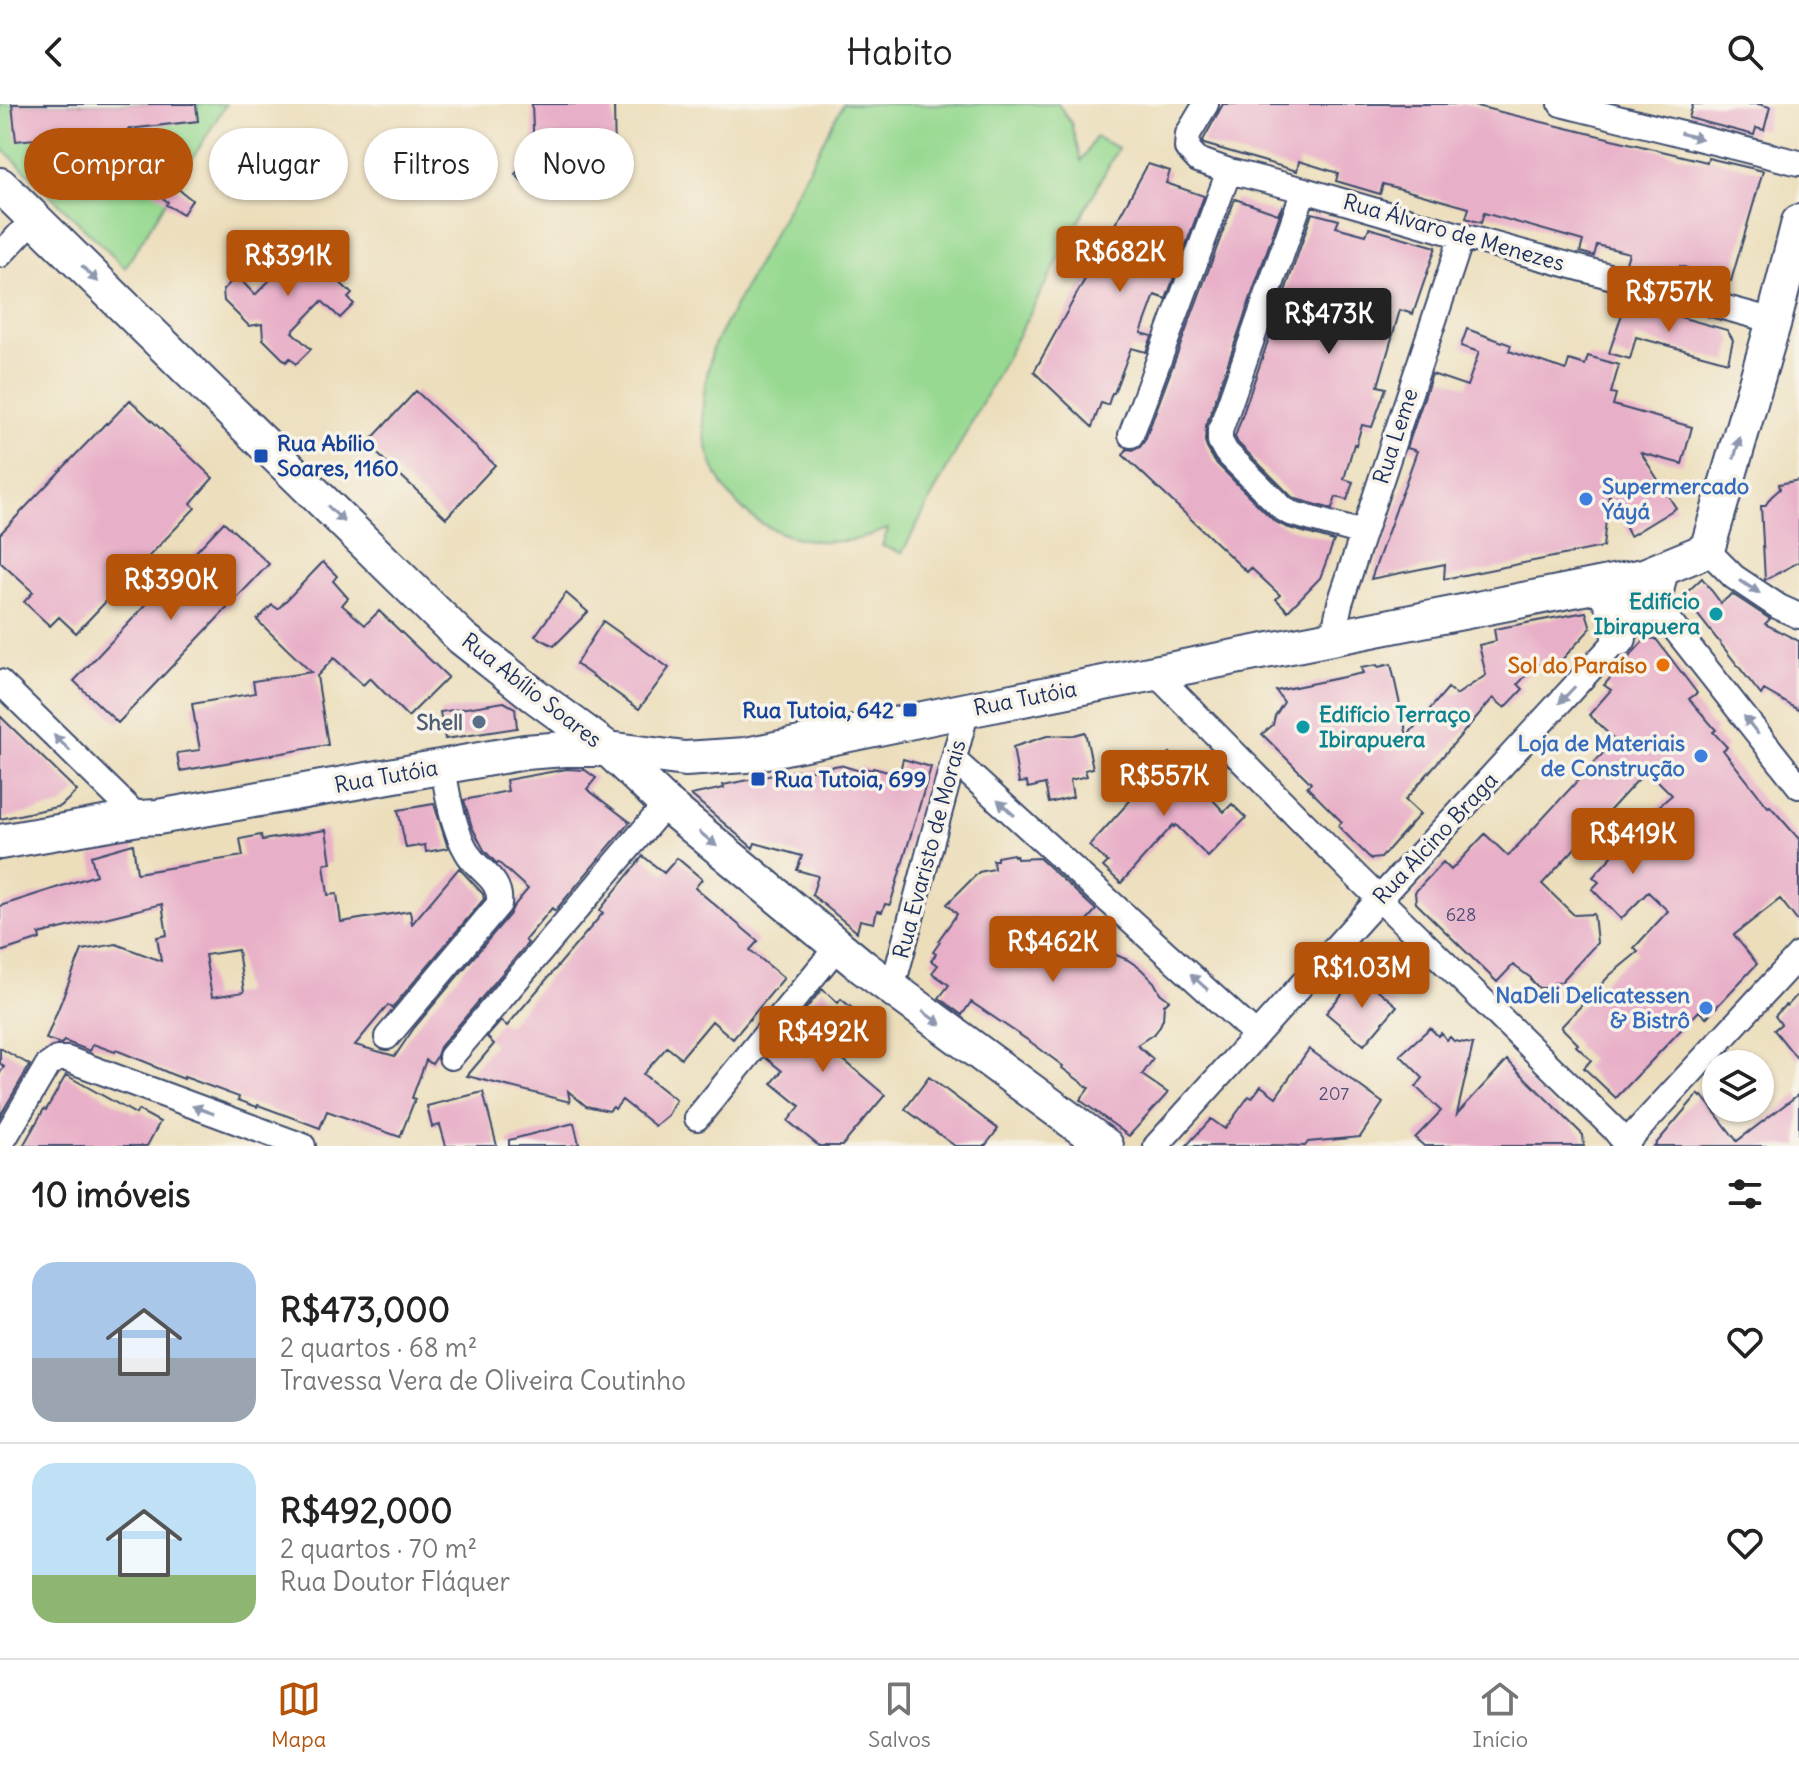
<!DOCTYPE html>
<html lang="pt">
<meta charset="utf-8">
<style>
:root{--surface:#fff;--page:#f2f2f2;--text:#222;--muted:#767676;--line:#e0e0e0;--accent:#b45309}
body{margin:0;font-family:Delius,sans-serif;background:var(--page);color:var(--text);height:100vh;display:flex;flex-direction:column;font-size:30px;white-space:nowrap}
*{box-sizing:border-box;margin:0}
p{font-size:26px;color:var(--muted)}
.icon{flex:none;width:44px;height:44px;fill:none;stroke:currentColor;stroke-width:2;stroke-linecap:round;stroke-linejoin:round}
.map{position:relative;height:1042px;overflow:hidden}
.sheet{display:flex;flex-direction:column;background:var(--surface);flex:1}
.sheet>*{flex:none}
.hud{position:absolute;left:24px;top:24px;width:800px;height:72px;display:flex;gap:16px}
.tools{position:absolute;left:1702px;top:946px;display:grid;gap:16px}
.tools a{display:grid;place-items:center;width:72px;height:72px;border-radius:50%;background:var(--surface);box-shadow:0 2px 6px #0004;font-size:40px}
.price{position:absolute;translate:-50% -68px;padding:0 18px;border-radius:8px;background:var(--accent);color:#fff;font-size:26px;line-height:52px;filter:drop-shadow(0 2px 4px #0008)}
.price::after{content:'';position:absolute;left:50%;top:48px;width:24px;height:18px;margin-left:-12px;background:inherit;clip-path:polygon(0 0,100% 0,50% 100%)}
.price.active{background:#222;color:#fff}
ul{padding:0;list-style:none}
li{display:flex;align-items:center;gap:24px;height:200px;padding:0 32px}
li+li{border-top:2px solid var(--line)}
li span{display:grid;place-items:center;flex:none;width:224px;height:160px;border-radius:24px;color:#555}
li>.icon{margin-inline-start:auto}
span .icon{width:96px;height:96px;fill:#fffc;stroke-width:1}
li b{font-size:34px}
h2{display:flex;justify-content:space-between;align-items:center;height:96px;padding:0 32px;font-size:34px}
.pill{padding:0 28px;border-radius:36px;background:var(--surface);box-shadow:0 2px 6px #0004;font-size:28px;line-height:72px}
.pill.active{background:var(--accent);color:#fff}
header{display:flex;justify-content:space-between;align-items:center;height:104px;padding:0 32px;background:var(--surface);font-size:36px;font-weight:600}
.menu{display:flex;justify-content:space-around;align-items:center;height:112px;border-top:2px solid var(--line);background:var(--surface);font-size:22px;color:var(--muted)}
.menu a{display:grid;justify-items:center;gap:4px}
.menu .active{color:var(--accent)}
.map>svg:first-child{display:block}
.green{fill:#97d991;stroke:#598478;stroke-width:2}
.building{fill:#e8afc8;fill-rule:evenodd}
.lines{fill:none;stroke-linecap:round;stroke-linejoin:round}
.street-casing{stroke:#3a496c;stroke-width:28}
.secondary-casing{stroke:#3a496c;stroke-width:38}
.street{stroke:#fff;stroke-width:24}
.secondary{stroke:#fff;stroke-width:34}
.oneway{fill:#8d97ae}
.transit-dot{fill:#1a4fb4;stroke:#f7f3e8;stroke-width:3}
.shop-dot{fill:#3f7fe0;stroke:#f7f3e8;stroke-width:3}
.culture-dot{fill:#0f9aa8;stroke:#f7f3e8;stroke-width:3}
.food-dot{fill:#e8710a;stroke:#f7f3e8;stroke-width:3}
.service-dot{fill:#5c6f8a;stroke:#f7f3e8;stroke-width:3}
.labels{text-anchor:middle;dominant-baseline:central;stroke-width:7;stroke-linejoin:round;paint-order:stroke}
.number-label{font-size:18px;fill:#4e4f78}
.street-label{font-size:22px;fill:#1b2f5e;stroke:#f7f3e8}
.transit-label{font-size:22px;font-weight:bold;fill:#164399;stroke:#f7f3e8;text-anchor:start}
.shop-label{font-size:22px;font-weight:bold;fill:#366cbe;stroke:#f7f3e8;text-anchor:end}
.culture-label{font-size:22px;font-weight:bold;fill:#0d838f;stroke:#f7f3e8;text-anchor:end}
.food-label{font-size:22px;font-weight:bold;fill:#c56008;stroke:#f7f3e8;text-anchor:end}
.service-label{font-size:22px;font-weight:bold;fill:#4e5e75;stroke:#f7f3e8;text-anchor:end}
</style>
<header><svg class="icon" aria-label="back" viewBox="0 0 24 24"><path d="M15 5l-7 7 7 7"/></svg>Habito<svg class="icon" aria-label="search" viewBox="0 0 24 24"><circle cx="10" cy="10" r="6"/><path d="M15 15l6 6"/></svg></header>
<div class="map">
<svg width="1799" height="1042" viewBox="0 0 1799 1042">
<rect width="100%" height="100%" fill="#f7f3e8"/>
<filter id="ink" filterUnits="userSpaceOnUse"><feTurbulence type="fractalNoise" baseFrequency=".0125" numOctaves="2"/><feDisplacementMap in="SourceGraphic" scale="16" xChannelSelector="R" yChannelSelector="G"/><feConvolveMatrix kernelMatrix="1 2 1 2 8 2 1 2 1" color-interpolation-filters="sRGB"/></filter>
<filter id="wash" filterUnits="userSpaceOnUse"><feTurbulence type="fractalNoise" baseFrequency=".006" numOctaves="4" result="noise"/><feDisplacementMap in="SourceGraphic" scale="32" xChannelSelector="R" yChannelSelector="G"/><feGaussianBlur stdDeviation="1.8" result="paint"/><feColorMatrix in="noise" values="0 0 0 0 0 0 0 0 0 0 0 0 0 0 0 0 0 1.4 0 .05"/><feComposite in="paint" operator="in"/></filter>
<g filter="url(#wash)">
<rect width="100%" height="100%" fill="#ecdebb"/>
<!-- green -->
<path class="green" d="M0 0H226L125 164 0 42Z
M843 0H1058L1071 19 1081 57 1096 33 1118 44 902 449 882 442 888 425C877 428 864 435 853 436 772 447 709 399 703 317 701 293 708 267 713 243Z"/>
<g id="blocks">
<!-- building -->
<path class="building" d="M12 0H196L198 17 129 25 110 49 85 30 16 37Z
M532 0H614L615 59 583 60 571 73 554 57 529 84 515 70 534 51Z
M1223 0H1468L1707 58 1708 54 1763 67 1731 177 1680 162 1677 173 1626 159 1629 149 1597 141 1594 152 1580 148 1583 137 1484 109 1481 119 1466 114 1469 104 1383 80 1380 90 1336 77 1338 69 1299 57 1297 67 1204 40 1202 38Z
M1693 0H1758L1770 3 1764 26 1756 24 1754 31 1689 14Z
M1148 60 1170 67 1166 79 1204 92 1166 195 1155 191 1141 229 1152 232 1146 248 1131 244 1114 289H1112L1108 301 1101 299 1092 323 1034 268Z
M157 68 192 96 183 110 166 101 168 98 146 82Z
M1235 95 1278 110 1283 101 1206 322 1205 337 1207 344 1215 358 1274 417 1286 423 1334 437 1320 474 1288 507 1276 495 1280 491 1251 464 1247 468 1123 351 1127 345 1134 346 1140 343 1145 336Z
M1312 109 1339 116 1336 123 1366 131 1369 124 1436 143 1413 210 1400 206 1378 282 1386 284 1372 323 1362 321 1356 341 1354 340 1344 375 1353 378 1347 396 1336 393 1332 405 1296 395 1291 392 1238 339 1235 333Z
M279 129 291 130 315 154 314 167 329 168 352 190 348 194 354 200 340 214 322 197 292 228 311 245 296 260 290 254 286 258 263 235 262 220 249 222 224 197 223 186 237 172 255 191 285 161 266 143Z
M1626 198 1727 226 1733 236 1728 258 1636 233 1630 255 1609 249Z
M1467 225 1511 241 1509 247 1566 266 1569 256 1585 261 1588 252 1619 261 1611 289 1616 290 1613 301 1692 323 1682 360 1641 349 1676 404 1630 432 1609 390 1603 443 1444 475 1445 460 1371 475 1417 347 1407 344 1432 270 1467 282 1479 248 1461 242Z
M416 287 495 361 446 414 367 340Z
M130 296 213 374 191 399 195 404 76 529 59 513 50 522 24 498 33 488 0 458V430L106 319 107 320Z
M1799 376V458L1765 476 1761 402H1765L1771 393 1780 385 1779 380Z
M224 418 269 460 118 619 74 577Z
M323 458 337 472 333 477 348 494 342 501 365 521 379 507 448 573 408 613 370 574 363 581 334 554 317 572 328 641 180 667 177 649 200 646 192 600 255 589 253 577 311 568 257 516 272 501 278 505Z
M1702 474 1721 499 1732 490 1770 515 1765 520 1799 537V606L1764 586 1761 591 1683 492Z
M566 489 588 508 554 542 535 532Z
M1586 508 1591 524 1557 561 1537 560 1518 580 1523 585 1505 604 1493 594 1405 696 1420 710 1381 754 1371 755 1338 722 1342 718 1307 683 1311 679 1262 630 1273 621 1275 612 1284 598 1276 587 1363 569 1361 564 1377 561 1378 563 1391 560 1407 632 1448 584 1456 591 1486 571 1479 541 1496 537 1494 525Z
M603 517 669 564 639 605 576 560Z
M1646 534 1656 535 1697 589 1689 595 1716 626 1713 628 1727 643 1723 646 1768 703 1770 702 1799 735V819L1780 795 1734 831 1757 860 1706 914 1699 907 1616 994 1584 964 1591 956 1576 942 1578 940 1561 923 1610 871 1638 848 1634 844 1668 807 1648 788 1621 815 1592 785 1599 778 1593 773 1650 710 1672 691 1647 666 1542 780 1574 811 1594 810 1597 839 1561 878 1554 879 1551 884H1539L1531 876V874L1513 861 1497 878 1416 799 1415 788 1443 758 1451 766 1485 730 1508 752 1615 636 1589 611 1611 586 1604 581Z
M504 598 515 604 517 624 445 635 440 608Z
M0 612 77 687 61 702 0 715Z
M1085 628 1093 664 1085 666 1087 672 1070 676 1073 693 1049 699 1045 680 1028 684 1027 678 1019 679 1013 643 1047 632 1074 631Z
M1170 649 1192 671 1191 672 1224 708 1232 700 1246 714 1208 753 1176 721 1174 723 1173 721 1121 779 1103 763 1108 758 1089 742 1138 688 1130 680 1142 669 1145 672Z
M903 655 931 663 890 801 885 800 882 808 877 807 874 819 860 816 857 828 812 791 818 772 797 766 802 752 755 739 753 744 691 691 724 684 723 681 799 666 800 668 840 661 860 667 861 663 872 666 873 664 899 671Z
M567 665 585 666 596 674 587 685 630 718 555 807 552 804 525 836 528 839 440 943 436 954 432 960 426 956 412 994 415 995 400 1033 327 1007 320 1024 258 1001 257 1003 238 996 239 993 190 975 184 973V975L171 970 153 962V961L116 946 115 948 93 940 90 947 64 937 61 940 46 935 82 846 116 840 161 857 157 833 167 831 162 800 39 830 40 835 0 848V802L96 771 91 752 133 740 137 769 243 752 240 735 261 731 262 736 326 726 331 759 324 760 328 791 337 790 341 818 410 807 412 820 459 764 483 790 484 795 392 904 388 901 355 941 395 952 414 924 510 810 513 803 528 785 498 758 497 760 484 746 472 723 464 696 508 687 506 676ZM238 846 244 888 212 893 205 851Z
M434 700 448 744 426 748 425 741 406 744 398 706Z
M1013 750 1014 752 1016 751 1017 755 1039 754 1096 806 1049 858 1099 849 1104 843 1111 849 1128 856 1141 865 1154 878 1160 889 1169 896 1164 901 1163 915 1159 924 1155 929 1137 941 1153 955 1142 971 1168 989 1129 1032 1080 996 1089 984 1062 964 1063 962 1032 939 971 898 962 911 939 894 949 881 932 869 938 861 931 857 936 850 933 848 940 838 938 837 957 810 947 800 979 768 994 765 993 756H997V753Z
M643 752 664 769 677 754 702 775 695 784 758 837 750 846 784 874 733 935 712 917 681 954 667 943 643 970 676 996 668 1011 655 1022 622 996 615 1005 613 1003 609 1007 586 1002 568 987 570 998 467 972 494 940 487 933 501 917 507 922 603 809 600 806Z
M1359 870 1397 902 1364 941 1326 909Z
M822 885 838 899 841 895 860 911 832 946 885 991 842 1042H819L788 1017 800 1002 772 979 782 967 766 954Z
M1799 889V957L1774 926 1781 920 1775 912 1785 901 1787 902Z
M1430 924 1438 932 1441 929 1447 936 1450 933 1454 937 1473 940 1457 1010 1507 956 1583 1031 1584 1042H1424L1415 1034 1441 1007 1416 983 1423 974 1400 951Z
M0 944 30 961 0 1012V969L4 963 0 959Z
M1309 945 1383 999 1360 1033 1308 1038 1305 1042 1271 1041 1270 1042H1186L1211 1015 1225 1025 1249 992 1252 994 1261 982 1276 993Z
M66 971 136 1010 138 1006 160 1018 147 1042H23L44 1005 46 1006Z
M929 973 998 1025 985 1042H955L905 1005Z
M483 988 497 1042H446L440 1021 432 1023 427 1002Z
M1698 990 1701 993 1702 992 1737 1037 1799 990V1042H1654Z
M574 1019 579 1040 570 1042H509V1036Z"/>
</g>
</g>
<g filter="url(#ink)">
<use href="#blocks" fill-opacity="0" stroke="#3a496c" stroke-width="2"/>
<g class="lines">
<defs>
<path id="street" d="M1206 0 1188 30 1187 44 1198 56 1229 67 1304 86 1462 132 1774 217
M1561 0 1799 59
M1304 86 1220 327V337L1226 348 1282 404 1290 409 1363 429
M0 151 34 115
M1131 331 1229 67
M1707 446 1734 473 1779 503 1799 512
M1643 488 1653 501 1660 506 1799 682
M1333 533 1340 499 1462 132
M1154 568 1357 773 1614 1025 1628 1042
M0 578 139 714
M954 656 1256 931
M892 885 967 606
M387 933 499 800C502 774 478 768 467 748 453 724 447 690 443 662
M451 953 666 700
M697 1014 838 842
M0 1042 47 962 57 955H67L303 1042
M1156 1042 1379 795 1619 534 1653 501
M1623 1042 1799 851"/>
<path id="secondary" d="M0 81 462 534 534 591 608 645 666 700 863 863 1106 1042
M1600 481C1614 498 1618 513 1619 534
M1653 501 1661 465
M0 738 139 714 158 713 525 648 565 645H608L685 655 746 651 967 606 1644 472 1707 446 1774 217 1799 118"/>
</defs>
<!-- street casing -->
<use href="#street" class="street-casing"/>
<!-- secondary casing -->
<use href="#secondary" class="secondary-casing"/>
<!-- street -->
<use href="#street" class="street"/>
<!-- secondary -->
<use href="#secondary" class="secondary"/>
</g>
<!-- one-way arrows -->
<defs><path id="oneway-solid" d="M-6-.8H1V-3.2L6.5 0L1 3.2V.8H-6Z" transform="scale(2)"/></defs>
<g class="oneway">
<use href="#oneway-solid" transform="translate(1691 32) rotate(14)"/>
<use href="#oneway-solid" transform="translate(90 170) rotate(44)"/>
<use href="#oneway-solid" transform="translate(1737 344) rotate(-74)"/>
<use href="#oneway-solid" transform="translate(336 410) rotate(44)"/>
<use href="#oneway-solid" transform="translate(1750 483) rotate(33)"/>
<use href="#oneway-solid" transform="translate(1567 591) rotate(133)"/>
<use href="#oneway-solid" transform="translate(1751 621) rotate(-128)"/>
<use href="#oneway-solid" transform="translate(62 639) rotate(-136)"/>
<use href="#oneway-solid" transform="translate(1006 704) rotate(-138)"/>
<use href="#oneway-solid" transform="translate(708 735) rotate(40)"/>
<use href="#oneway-solid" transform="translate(1199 878) rotate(-138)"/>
<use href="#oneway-solid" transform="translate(932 914) rotate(36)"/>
<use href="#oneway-solid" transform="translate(203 1006) rotate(-160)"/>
</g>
</g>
<!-- markers -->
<g class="transit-dot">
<rect x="253" y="344" width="16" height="16" rx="4"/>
<rect x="902" y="598" width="16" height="16" rx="4"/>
<rect x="750" y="667" width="16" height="16" rx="4"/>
</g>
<g class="shop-dot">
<circle cx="1586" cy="395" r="8"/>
<circle cx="1701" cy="652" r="8"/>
<circle cx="1706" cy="904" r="8"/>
</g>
<g class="culture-dot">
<circle cx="1716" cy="510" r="8"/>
<circle cx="1303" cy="623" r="8"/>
</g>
<circle class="food-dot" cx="1663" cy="561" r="8"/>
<circle class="service-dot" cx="479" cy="618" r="8"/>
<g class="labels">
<!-- number labels -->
<g class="number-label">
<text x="1461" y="810">628</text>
<text x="1334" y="989">207</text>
</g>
<!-- street labels -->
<g class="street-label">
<text transform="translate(1454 128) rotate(16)">Rua Álvaro de Menezes</text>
<text transform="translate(1395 332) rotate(-72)">Rua Leme</text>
<text transform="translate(532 586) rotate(38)">Rua Abílio Soares</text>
<text transform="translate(1025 594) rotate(-11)">Rua Tutóia</text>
<text transform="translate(386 672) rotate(-10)">Rua Tutóia</text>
<text transform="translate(1435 734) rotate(-47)">Rua Alcino Braga</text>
<text transform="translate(929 745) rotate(-75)">Rua Evaristo de Morais</text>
</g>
<!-- transit labels -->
<g class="transit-label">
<text x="277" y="339">Rua Abílio<tspan x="277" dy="25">Soares, 1160</tspan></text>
<text x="894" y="606" text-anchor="end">Rua Tutoia, 642</text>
<text x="774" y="675">Rua Tutoia, 699</text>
</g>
<!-- shop labels -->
<g class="shop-label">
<text x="1602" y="382" text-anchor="start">Supermercado<tspan x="1602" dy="25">Yáyá</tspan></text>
<text x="1685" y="639">Loja de Materiais<tspan x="1685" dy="25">de Construção</tspan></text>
<text x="1690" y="891">NaDeli Delicatessen<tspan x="1690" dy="25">&amp; Bistrô</tspan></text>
</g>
<!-- culture labels -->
<g class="culture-label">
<text x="1700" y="497">Edifício<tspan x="1700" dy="25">Ibirapuera</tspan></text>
<text x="1319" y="610" text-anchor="start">Edifício Terraço<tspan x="1319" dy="25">Ibirapuera</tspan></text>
</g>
<!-- food labels -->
<g class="food-label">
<text x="1647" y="561">Sol do Paraíso</text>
</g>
<!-- service labels -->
<g class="service-label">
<text x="463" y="618">Shell</text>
</g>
</g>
</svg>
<div class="tools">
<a><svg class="icon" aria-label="layers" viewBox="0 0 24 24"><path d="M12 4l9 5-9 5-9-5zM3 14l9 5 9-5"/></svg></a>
</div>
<b class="price" style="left:1120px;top:190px">R$682K</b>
<b class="price" style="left:288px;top:194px">R$391K</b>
<b class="price" style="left:1669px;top:230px">R$757K</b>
<b class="price active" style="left:1329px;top:252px">R$473K</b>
<b class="price" style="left:171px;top:518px">R$390K</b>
<b class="price" style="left:1164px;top:714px">R$557K</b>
<b class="price" style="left:1633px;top:772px">R$419K</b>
<b class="price" style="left:1053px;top:880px">R$462K</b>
<b class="price" style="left:1362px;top:906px">R$1.03M</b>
<b class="price" style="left:823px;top:970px">R$492K</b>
<div class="hud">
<a class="pill active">Comprar</a>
<a class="pill">Alugar</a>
<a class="pill">Filtros</a>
<a class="pill">Novo</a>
</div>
</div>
<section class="sheet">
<h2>10 imóveis<svg class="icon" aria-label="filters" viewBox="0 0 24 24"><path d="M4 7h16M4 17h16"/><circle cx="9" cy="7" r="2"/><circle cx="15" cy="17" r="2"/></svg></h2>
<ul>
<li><span style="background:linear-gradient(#a9c7e8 60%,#9aa5b1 0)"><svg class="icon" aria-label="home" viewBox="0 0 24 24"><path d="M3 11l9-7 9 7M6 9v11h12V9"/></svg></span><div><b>R$473,000</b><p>2 quartos · 68 m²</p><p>Travessa Vera de Oliveira Coutinho</p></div><svg class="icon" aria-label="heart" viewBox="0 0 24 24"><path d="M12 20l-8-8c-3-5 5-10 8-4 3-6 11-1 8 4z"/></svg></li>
<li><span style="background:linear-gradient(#bfe0f5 70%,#8fb573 0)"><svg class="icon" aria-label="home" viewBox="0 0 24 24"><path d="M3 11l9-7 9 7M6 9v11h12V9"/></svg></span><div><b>R$492,000</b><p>2 quartos · 70 m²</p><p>Rua Doutor Fláquer</p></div><svg class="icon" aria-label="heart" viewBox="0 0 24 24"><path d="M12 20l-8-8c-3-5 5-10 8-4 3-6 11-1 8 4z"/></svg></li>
</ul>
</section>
<nav class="menu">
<a class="active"><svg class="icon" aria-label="map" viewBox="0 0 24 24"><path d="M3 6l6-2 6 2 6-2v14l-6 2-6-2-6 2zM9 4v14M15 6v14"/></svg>Mapa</a>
<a><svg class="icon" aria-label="saved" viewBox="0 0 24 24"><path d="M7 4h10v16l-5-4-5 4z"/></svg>Salvos</a>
<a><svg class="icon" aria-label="home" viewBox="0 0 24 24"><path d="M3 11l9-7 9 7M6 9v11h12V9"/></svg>Início</a>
</nav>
